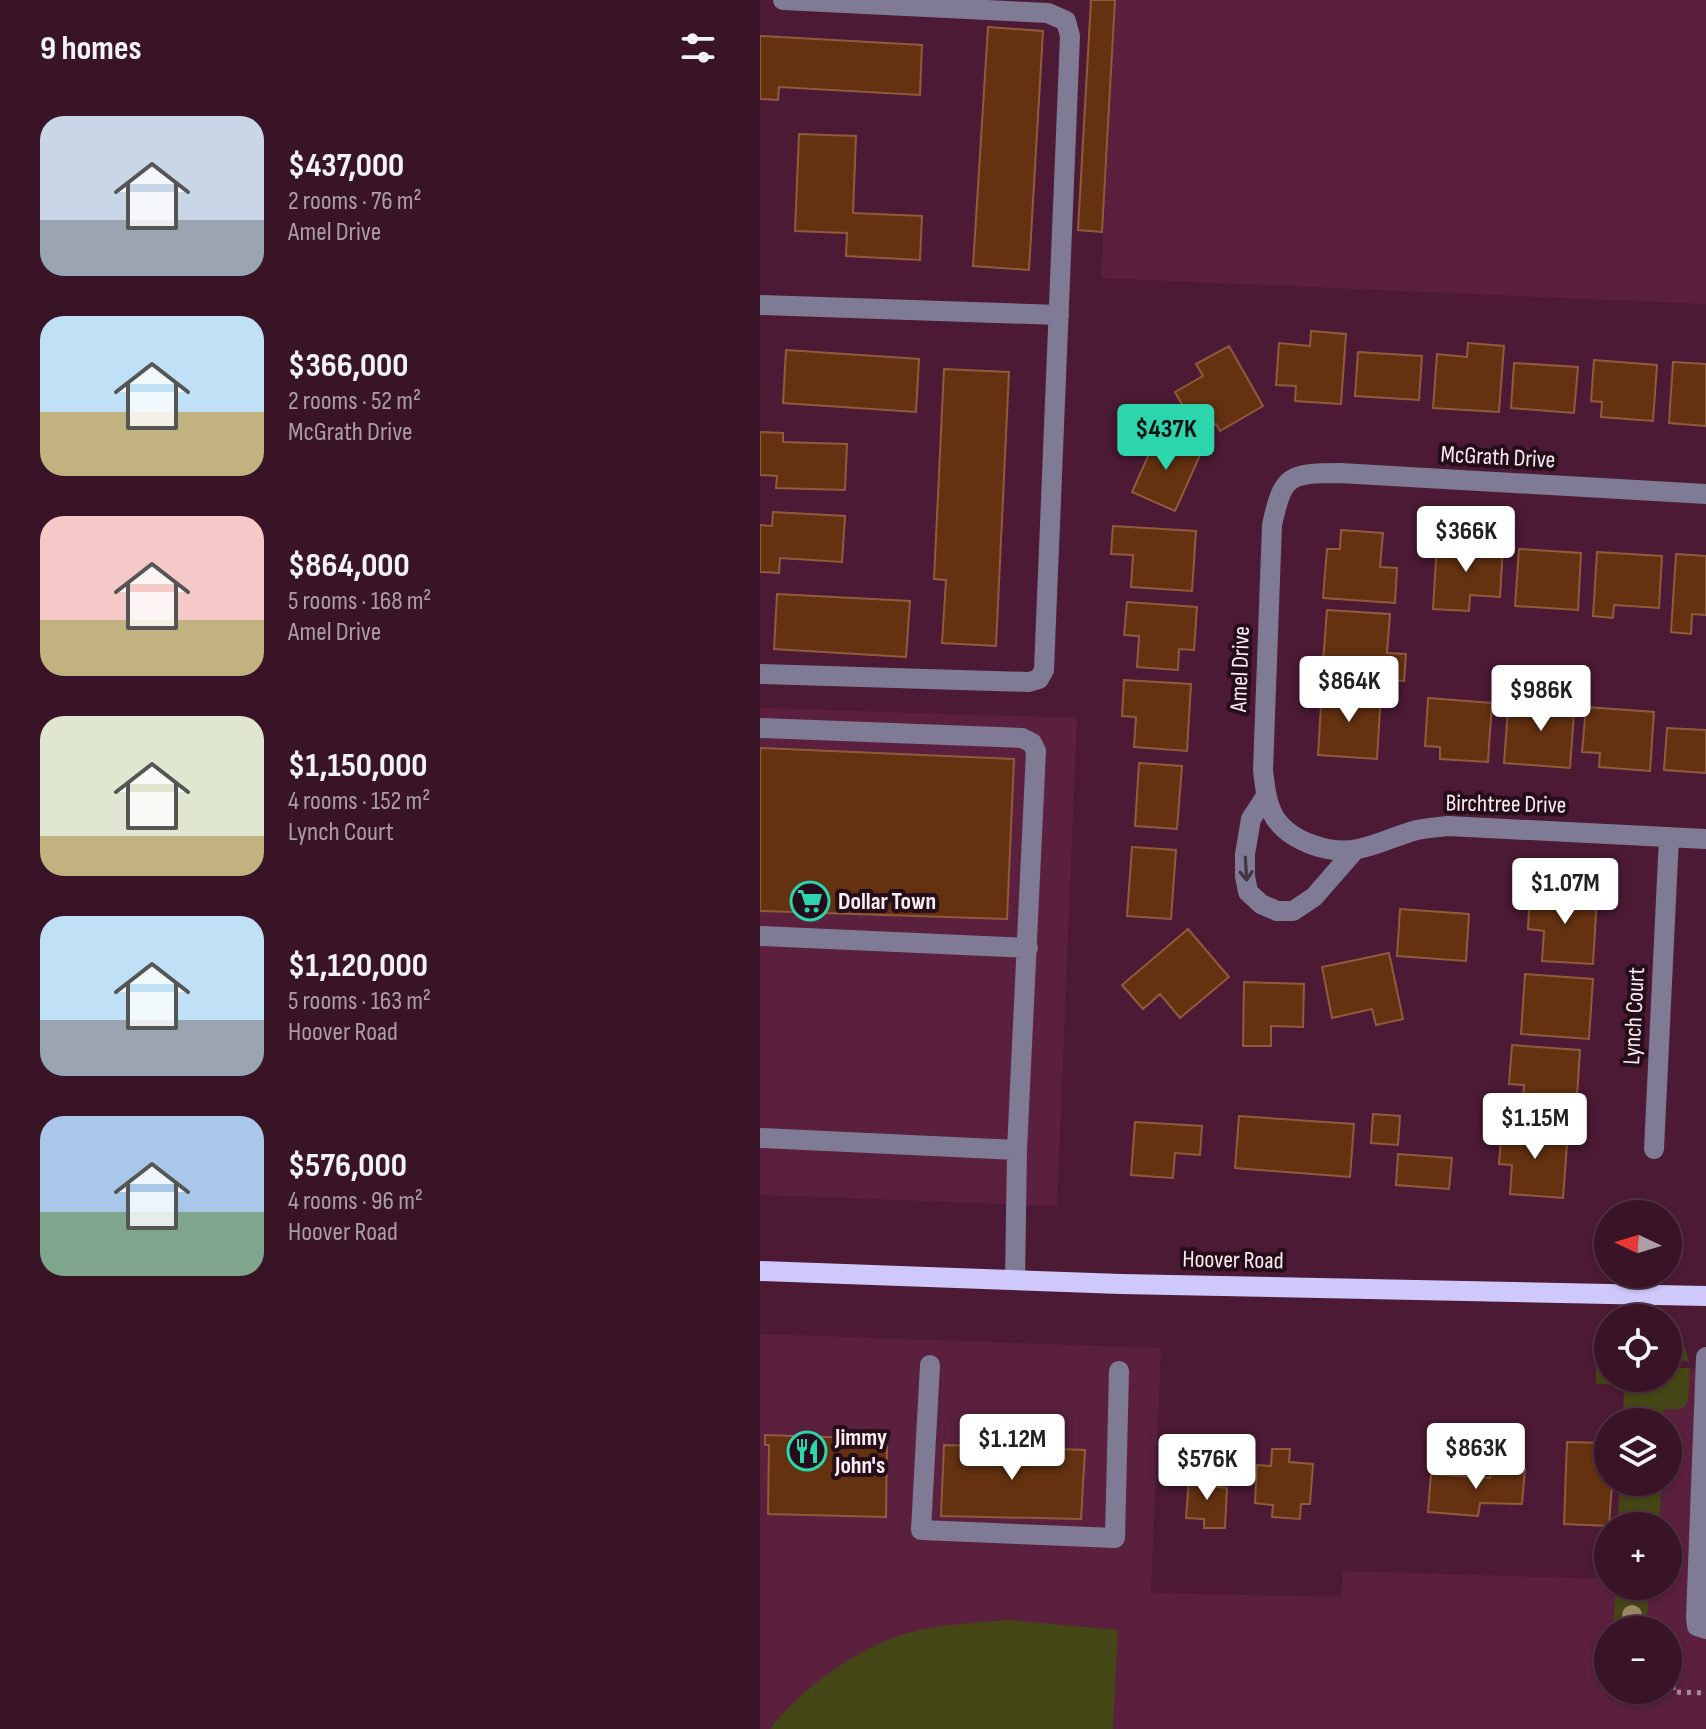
<!DOCTYPE html>
<meta charset="utf-8">
<style>
:root{--surface:#391427;--page:#442133;--text:#f1f3f6;--muted:#ab9ea7;--line:#533344;--accent:#2cd5ab}
body{margin:0;font-family:"Sofia Sans Condensed",sans-serif;background:var(--page);color:var(--text);height:100vh;display:flex;flex-direction:column;font-size:30px;white-space:nowrap}
*{box-sizing:border-box;margin:0}
p{font-size:26px;color:var(--muted)}
.icon{flex:none;width:44px;height:44px;fill:none;stroke:currentColor;stroke-width:2;stroke-linecap:round;stroke-linejoin:round}
.map{position:relative;flex:1;overflow:hidden}
.side{display:flex;flex-direction:column;background:var(--surface);width:760px}
.side>*{flex:none}
.needle{width:52px;rotate:274deg}
.fabs{position:absolute;left:834px;top:1200px;display:grid;gap:16px}
.fabs a{display:grid;place-items:center;width:88px;height:88px;border-radius:50%;background:var(--surface);box-shadow:0 2px 6px #0004,0 0 0 2px var(--line);font-size:40px}
.price{position:absolute;translate:-50% -68px;padding:0 18px;border-radius:8px;background:#fff;color:#222;font-size:26px;line-height:52px;filter:drop-shadow(0 2px 4px #0008)}
.price::after{content:'';position:absolute;left:50%;top:48px;width:24px;height:18px;margin-left:-12px;background:inherit;clip-path:polygon(0 0,100% 0,50% 100%)}
.price.on{background:var(--accent);color:#111}
ul{padding:0;list-style:none}
li{display:flex;align-items:center;gap:24px;height:200px;padding:0 40px}
li span{display:grid;place-items:center;flex:none;width:224px;height:160px;border-radius:24px;color:#555}
li>.icon{margin-inline-start:auto}
span .icon{width:96px;height:96px;fill:#fffc;stroke-width:1}
li b{font-size:34px}
h2{display:flex;justify-content:space-between;align-items:center;height:96px;padding:0 40px;font-size:34px}
main{display:flex;flex:1;min-height:0}
.map>svg:first-child{display:block}
.built{fill:#5a203e;fill-rule:evenodd}
.green{fill:#454616}
.building{fill:#643211;stroke:#905b3c;stroke-width:2}
.lines{fill:none;stroke-linecap:round;stroke-linejoin:round}
.path{stroke:#a88998;stroke-width:5;stroke-dasharray:4 6;stroke-linecap:butt}
.minor{stroke:#7f7b94;stroke-width:20}
.major{stroke:#cfc8fb;stroke-width:20}
.tree{fill:#9a8660}
.oneway{stroke:#443444}
.labels{text-anchor:middle;dominant-baseline:central;stroke-width:8;stroke-linejoin:round;paint-order:stroke}
.street-label{font-size:24px;fill:#fbedf2;stroke:#250e19}
.poi-label{font-size:24px;font-weight:bold;fill:#fbedf2;stroke:#250e19;text-anchor:start}
</style>
<main>
<section class="side">
<h2>9 homes<svg class="icon" aria-label="filters" viewBox="0 0 24 24"><path d="M4 7h16M4 17h16"/><circle cx="9" cy="7" r="2"/><circle cx="15" cy="17" r="2"/></svg></h2>
<ul>
<li><span style="background:linear-gradient(#c9d6e8 65%,#9aa5b1 0)"><svg class="icon" aria-label="home" viewBox="0 0 24 24"><path d="M3 11l9-7 9 7M6 9v11h12V9"/></svg></span><div><b>$437,000</b><p>2 rooms · 76 m²</p><p>Amel Drive</p></div></li>
<li><span style="background:linear-gradient(#bfe0f5 60%,#c2b280 0)"><svg class="icon" aria-label="home" viewBox="0 0 24 24"><path d="M3 11l9-7 9 7M6 9v11h12V9"/></svg></span><div><b>$366,000</b><p>2 rooms · 52 m²</p><p>McGrath Drive</p></div></li>
<li><span style="background:linear-gradient(#f6c9c9 65%,#c2b280 0)"><svg class="icon" aria-label="home" viewBox="0 0 24 24"><path d="M3 11l9-7 9 7M6 9v11h12V9"/></svg></span><div><b>$864,000</b><p>5 rooms · 168 m²</p><p>Amel Drive</p></div></li>
<li><span style="background:linear-gradient(#dfe7d0 75%,#c2b280 0)"><svg class="icon" aria-label="home" viewBox="0 0 24 24"><path d="M3 11l9-7 9 7M6 9v11h12V9"/></svg></span><div><b>$1,150,000</b><p>4 rooms · 152 m²</p><p>Lynch Court</p></div></li>
<li><span style="background:linear-gradient(#bfe0f5 65%,#9aa5b1 0)"><svg class="icon" aria-label="home" viewBox="0 0 24 24"><path d="M3 11l9-7 9 7M6 9v11h12V9"/></svg></span><div><b>$1,120,000</b><p>5 rooms · 163 m²</p><p>Hoover Road</p></div></li>
<li><span style="background:linear-gradient(#a9c7e8 60%,#7fa58c 0)"><svg class="icon" aria-label="home" viewBox="0 0 24 24"><path d="M3 11l9-7 9 7M6 9v11h12V9"/></svg></span><div><b>$576,000</b><p>4 rooms · 96 m²</p><p>Hoover Road</p></div></li>
</ul>
</section>
<div class="map">
<svg width="946" height="1729" viewBox="0 0 946 1729">
<rect width="100%" height="100%" fill="#4c1a34"/>
<!-- built -->
<path class="built" d="M356 0H946V304L341 278Z
M0 708 317 718 297 1206 0 1195Z
M0 1334 401 1348 391 1593 581 1597 583 1571 848 1579V1586H908V1526H857L859 1482H908V1422H862L864 1378H908V1368L946 1369V1729H0ZM848 1630H908V1690H848Z"/>
<!-- green -->
<path class="green" d="M908 1329 922 1338 929 1361H908Z
M836 1365 848 1366V1378H908V1368H930L928 1402 921 1409H904L903 1422H863L865 1385 836 1384Z
M860 1482H901L900 1526H858Z
M856 1586H893L888 1594 887 1630H853Z
M248 1620 358 1630 353 1729H10C39 1690 96 1649 144 1634 177 1624 214 1623 248 1620Z"/>
<!-- building -->
<path class="building" d="M331 0H355L342 232 318 230Z
M228 27 283 31 269 270 213 266Z
M0 36 162 45 160 95 19 87 18 100 0 99Z
M39 134 96 136 93 213 162 216 160 260 86 256 87 233 35 231Z
M551 331 586 334 581 404 535 401 536 386 516 385 519 343 550 346Z
M708 343 744 346 739 412 673 408 677 354 707 357Z
M469 346 503 406 460 431 456 424 439 434 415 392 443 376 436 364Z
M26 350 159 359 156 412 23 403Z
M598 352 662 356 659 400 595 396Z
M834 360 897 365 893 421 841 417 842 402 831 401Z
M913 362 946 364V426L909 423Z
M754 363 818 367 814 413 751 408Z
M184 369 249 372 236 646 182 643 186 580 174 579Z
M0 432 23 433V442L87 444 85 490 16 488 17 476 0 475Z
M398 434 441 453 415 511 372 492Z
M13 512 85 516 82 562 20 558 19 573 0 572V525L12 526Z
M353 526 436 531 432 591 371 587 373 555 351 554Z
M581 530 623 533 620 567 637 568 635 603 563 598 567 549H580Z
M677 542 743 546 740 597 710 595 709 611 673 609Z
M759 549 821 553 818 610 755 606Z
M837 552 902 556 899 608 854 605 853 618 833 616Z
M916 554 946 556V615L932 614 931 634 911 632Z
M17 594 150 601 146 657 14 649Z
M367 602 437 607 434 650 419 649 418 670 377 667 379 636 364 635Z
M567 610 630 614 627 653 646 654 644 681 562 675Z
M364 680 431 684 427 751 374 747 376 717 362 716Z
M562 688 621 693 617 759 558 755Z
M771 696 815 699 810 768 744 763 748 708 770 709Z
M668 698 732 703 728 762 680 759V747L665 746Z
M826 707 894 712 890 771 839 767 840 753 822 752Z
M907 728 946 730V773L904 770Z
M0 748 254 759 247 919 0 911Z
M379 763 422 766 417 829 375 826Z
M372 847 416 850 411 919 367 916Z
M770 892 837 897 833 964 782 961 784 931 768 929Z
M640 909 709 914 706 961 637 956Z
M428 929 469 977 420 1018 400 994 383 1009 362 985Z
M629 953 643 1019 616 1025 612 1009 572 1018 562 967Z
M765 974 833 979 829 1039 761 1034Z
M484 982 544 984 543 1027 511 1026V1046H483Z
M752 1045 820 1050 817 1096H806L804 1118 762 1115 764 1085 749 1084Z
M613 1114 640 1116 638 1145 611 1143Z
M479 1116 594 1124 590 1177 475 1168Z
M375 1122 442 1126 440 1155 415 1153 413 1178 371 1175Z
M742 1127 808 1131 803 1198 750 1194 752 1165 739 1164Z
M638 1154 692 1158 689 1189 636 1185Z
M5 1435 127 1439 126 1517 8 1514 9 1445H5Z
M807 1442 848 1443V1482H852L849 1526 804 1524Z
M184 1445 325 1450 321 1519 181 1516Z
M512 1449H530L529 1462 553 1464 550 1504H541L540 1519 512 1517 513 1505 495 1503 497 1465 511 1466Z
M732 1465 765 1469 762 1504 720 1503 718 1516 668 1512 671 1474 730 1478Z
M429 1478H457L458 1487 467 1488 465 1528H444V1519L426 1518Z"/>
<g class="lines">
<!-- path -->
<path class="path" d="M915 1646 913 1692 946 1693"/>
<!-- minor -->
<path class="minor" d="M0 305 299 315
M946 494 580 473C528 473 523 475 512 525L503 770C505 786 506 803 515 818 531 842 571 855 598 849 619 845 637 835 657 830 667 828 678 827 688 826L946 839
M0 674 269 682 279 679 284 670 310 36 306 21 288 13 23 0
M0 728 262 738 272 743 276 751 257 1150
M506 796 491 819 485 854V876L488 892 501 904 517 911H533L554 897 595 850
M0 936 268 948
M0 1138 257 1150 255 1280
M894 1149 909 837
M946 1357 936 1618 937 1626 946 1629
M170 1365 161 1530 355 1538 359 1371"/>
<!-- major -->
<path class="major" d="M0 1271 361 1284 946 1296"/>
</g>
<!-- trees -->
<circle class="tree" cx="872" cy="1615" r="10"/>
<!-- one-way arrows -->
<defs><path id="oneway-shaft" d="M-6 0H5M1.5-3L5.5 0L1.5 3" fill="none" stroke-width="1.6" stroke-linecap="round" stroke-linejoin="round" transform="scale(2)"/></defs>
<use class="oneway" href="#oneway-shaft" transform="translate(486 869) rotate(87)"/>
<!-- icons -->
<defs>
<symbol id="supermarket-ring" viewBox="-11 -11 22 22"><circle r="9.5" fill="#250e19" stroke="#2cd5ab" stroke-width="1.5"/><path d="M-6-5.5h2.5l.6 2H6L4.5 2H-2.5L-4.4-4H-6ZM-1.5 3.2a1.3 1.3 0 1 0 .1 0ZM3 3.2a1.3 1.3 0 1 0 .1 0Z" fill="#2cd5ab"/></symbol>
<symbol id="restaurant-ring" viewBox="-11 -11 22 22"><circle r="9.5" fill="#250e19" stroke="#2cd5ab" stroke-width="1.5"/><path d="M-5-6h1v4h1v-4h1v4h1v-4h1v5L-1.5 .5V6h-2V.5L-5-1ZM5-6V6H3V1.5H1.5Q1.5-4 5-6Z" fill="#2cd5ab"/></symbol>
</defs>
<g fill-rule="evenodd">
<use href="#supermarket-ring" x="28" y="879" width="44" height="44"/>
<use href="#restaurant-ring" x="25" y="1429" width="44" height="44"/>
</g>
<g class="labels">
<!-- street labels -->
<g class="street-label">
<text transform="translate(738 457) rotate(3)">McGrath Drive</text>
<text transform="translate(480 669) rotate(-88)">Amel Drive</text>
<text transform="translate(746 804) rotate(1)">Birchtree Drive</text>
<text transform="translate(874 1016) rotate(-87)">Lynch Court</text>
<text transform="translate(473 1260) rotate(1)">Hoover Road</text>
</g>
<!-- poi labels -->
<g class="poi-label">
<text x="78" y="901">Dollar Town</text>
<text x="75" y="1437">Jimmy<tspan x="75" dy="28">John's</tspan></text>
</g>
</g>
</svg>
<div class="fabs">
<a><svg class="needle" viewBox="-14 -14 28 28"><path d="M0-13l5 13h-10z" fill="#e53935"/><path d="M0 13l5-13h-10z" fill="#ab9ea7"/></svg></a>
<a><svg class="icon" aria-label="locate" viewBox="0 0 24 24"><circle cx="12" cy="12" r="6"/><path d="M12 2v4M12 18v4M2 12h4M18 12h4"/></svg></a>
<a><svg class="icon" aria-label="layers" viewBox="0 0 24 24"><path d="M12 4l9 5-9 5-9-5zM3 14l9 5 9-5"/></svg></a>
<a>+</a>
<a>−</a>
</div>
<b class="price on" style="left:406px;top:472px">$437K</b>
<b class="price" style="left:706px;top:574px">$366K</b>
<b class="price" style="left:589px;top:724px">$864K</b>
<b class="price" style="left:781px;top:733px">$986K</b>
<b class="price" style="left:805px;top:926px">$1.07M</b>
<b class="price" style="left:775px;top:1161px">$1.15M</b>
<b class="price" style="left:252px;top:1482px">$1.12M</b>
<b class="price" style="left:716px;top:1491px">$863K</b>
<b class="price" style="left:447px;top:1502px">$576K</b>
</div>
</main>
